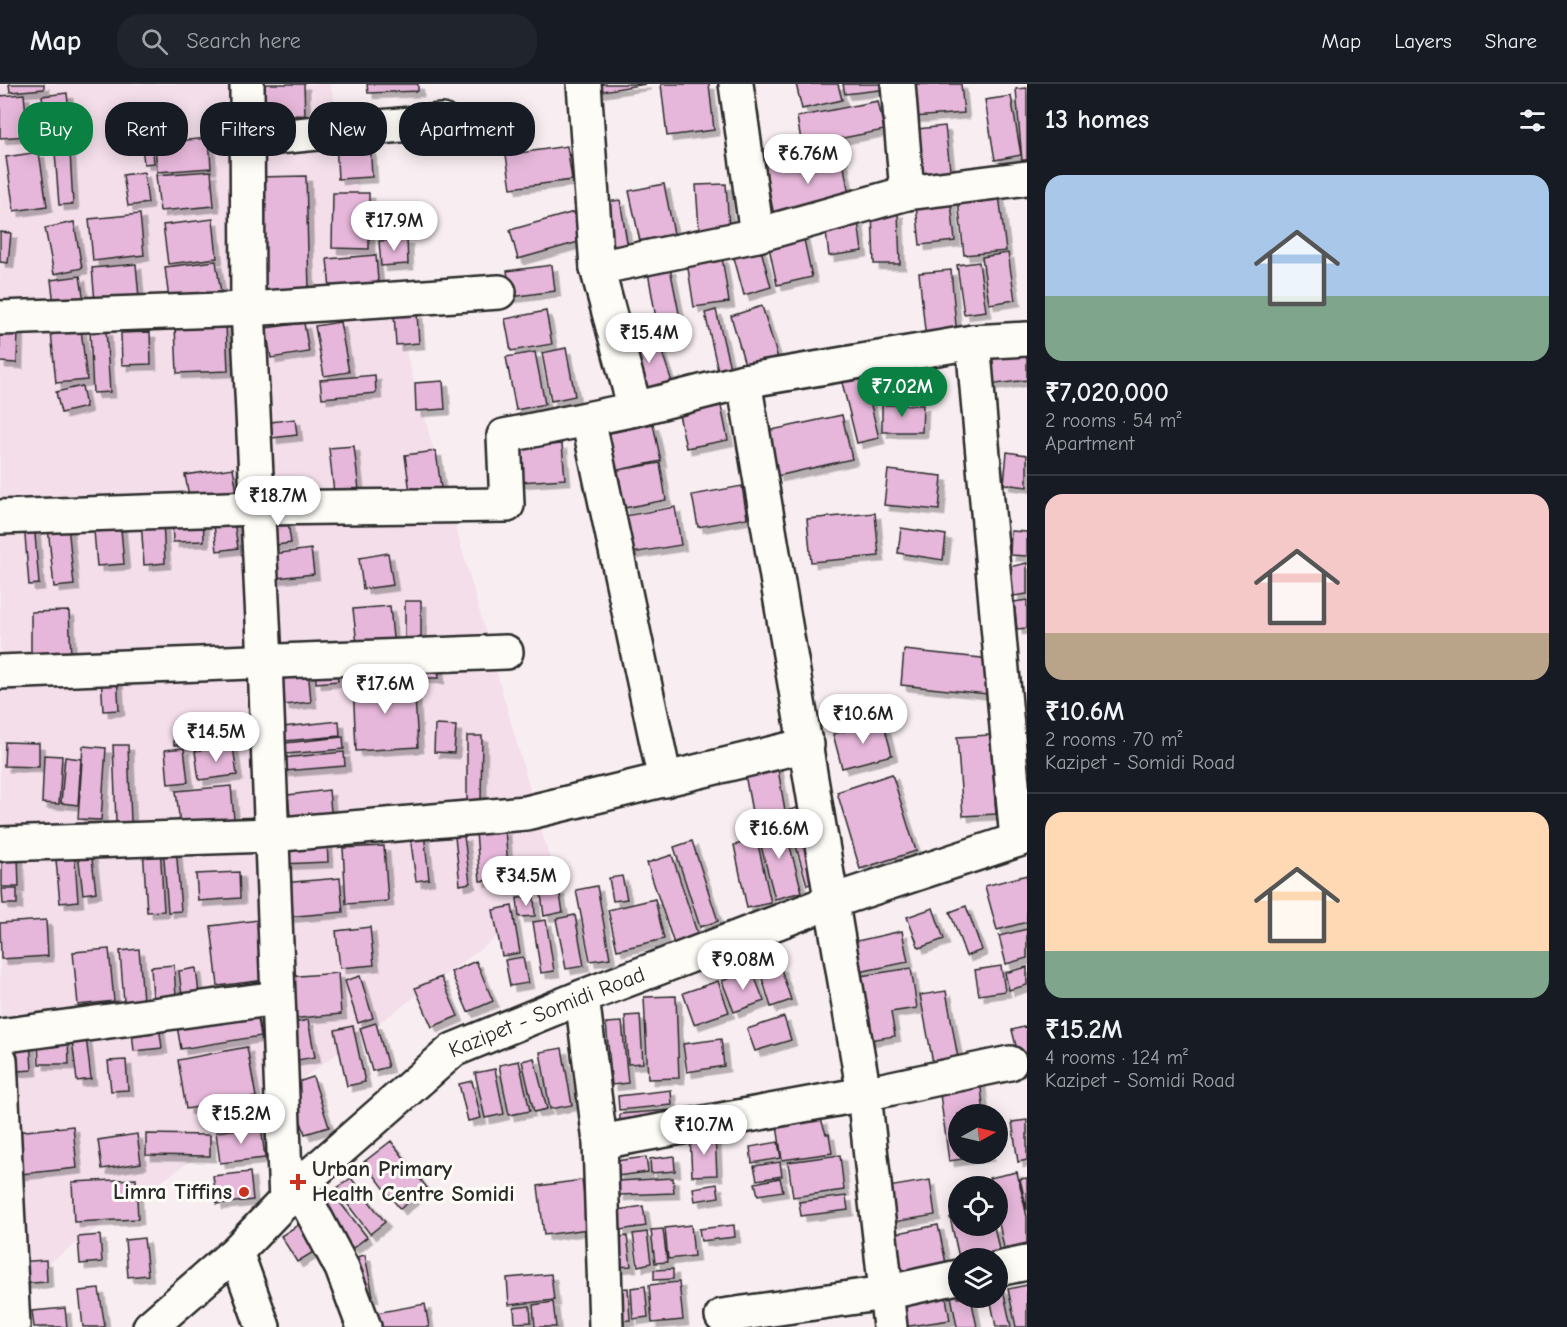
<!DOCTYPE html>
<meta charset="utf-8">
<style>
:root{--surface:#171b24;--page:#20242c;--text:#f1f3f6;--muted:#9ea1a6;--line:#363941;--accent:#0b8043}
body{margin:0;font-family:"Comic Neue",sans-serif;background:var(--page);color:var(--text);height:100vh;display:flex;flex-direction:column;font-size:22px;white-space:nowrap}
*{box-sizing:border-box;margin:0}
p{font-size:20px;color:var(--muted)}
.icon{flex:none;width:33px;height:33px;fill:none;stroke:currentColor;stroke-width:2;stroke-linecap:round;stroke-linejoin:round}
.map{position:relative;flex:1;overflow:hidden}
.panel{display:flex;flex-direction:column;background:var(--surface);width:540px}
.panel>*{flex:none}
.banner{position:absolute;left:18px;top:18px;width:570px;height:54px;display:flex;gap:12px}
.needle{width:39px;rotate:82deg}
.tools{position:absolute;left:948px;top:1020px;display:grid;gap:12px}
.tools a{display:grid;place-items:center;width:60px;height:60px;border-radius:50%;background:var(--surface);box-shadow:0 3px 15px #0003;font-size:30px}
.price{position:absolute;translate:-50% -51px;padding:0 14px;border-radius:21px;background:#fff;color:#222;font-size:20px;line-height:39px;filter:drop-shadow(0 2px 3px #0008)}
.price::after{content:'';position:absolute;left:50%;top:36px;width:18px;height:14px;margin-left:-9px;background:inherit;clip-path:polygon(0 0,100% 0,50% 100%)}
.price.selected{background:var(--accent);color:#fff}
ul{padding:0;list-style:none}
li{display:grid;align-content:center;gap:12px;height:318px;padding:0 18px}
li+li{border-top:2px solid var(--line)}
li span{display:grid;place-items:center;height:186px;border-radius:18px;color:#555}
li>.icon{margin-inline-start:auto}
span .icon{width:108px;height:108px;fill:#fffc;stroke-width:1}
li b{font-size:26px}
h2{display:flex;justify-content:space-between;align-items:center;height:72px;padding:0 18px;font-size:26px}
.chip{padding:0 21px;border-radius:24px;background:var(--surface);box-shadow:0 3px 15px #0003;font-size:21px;line-height:54px}
.chip.selected{background:var(--accent);color:#fff}
header{display:flex;align-items:center;gap:36px;box-sizing:border-box;height:84px;padding:0 30px;background:var(--surface);border-bottom:2px solid var(--line)}
header strong{font-size:28px}
nav{display:flex;gap:33px;margin-inline-start:auto;font-size:21px}
.search{width:420px;height:54px;background:var(--page);display:flex;align-items:center;gap:15px;box-sizing:border-box;padding:0 21px;border-radius:24px;color:var(--muted);font-size:22px}
main{display:flex;flex:1;min-height:0}
.map>svg:first-child{display:block}
.built{fill:#f3deea}
.building{fill:#e6b7da;stroke:#2b2b2b;stroke-width:1.5;filter:url(#shadow)}
.lines{fill:none;stroke-linecap:round;stroke-linejoin:round}
.minor-casing{stroke:#2b2b2b;stroke-width:38}
.minor{stroke:#fdfcf7;stroke-width:33}
.poi-dot{fill:#c8321e;stroke:#fdfcf7;stroke-width:2}
.labels{text-anchor:middle;dominant-baseline:central;stroke-width:6;stroke-linejoin:round;paint-order:stroke}
.street-label{font-size:22px;fill:#2b2b2b;stroke:#fdfcf7}
.poi-label{font-size:22px;font-weight:bold;fill:#2b2b2b;stroke:#fdfcf7;text-anchor:start}
</style>
<header>
<strong>Map</strong>
<div class="search"><svg class="icon" aria-label="search" viewBox="0 0 24 24"><circle cx="10" cy="10" r="6"/><path d="M15 15l6 6"/></svg>Search here</div>
<nav><a>Map</a><a>Layers</a><a>Share</a></nav>
</header>
<main>
<div class="map">
<svg width="1027" height="1243" viewBox="0 0 1027 1243">
<defs>
<filter id="shadow"><feDropShadow dx="5.5" dy="5.5" stdDeviation="0" flood-color="#0004"/></filter>
</defs>
<rect width="100%" height="100%" fill="#f8eef1"/>
<filter id="ink" filterUnits="userSpaceOnUse"><feTurbulence type="fractalNoise" baseFrequency=".0167" numOctaves="2"/><feDisplacementMap in="SourceGraphic" scale="12" xChannelSelector="R" yChannelSelector="G"/><feConvolveMatrix kernelMatrix="1 2 1 2 8 2 1 2 1" color-interpolation-filters="sRGB"/></filter>
<g filter="url(#ink)">
<!-- built -->
<path class="built" d="M0 0H330L559 808 0 1215Z"/>
<!-- building -->
<path class="building" d="M9 0H44V5L10 8Z
M260 0H304L305 31 261 32Z
M367 0H418V7L368 9Z
M590 0H646L591 9Z
M661 0H709L714 46 667 52Z
M796 0H838L842 16 802 25Z
M843 0H887L888 5 845 10Z
M910 0H961L964 29 913 33Z
M1027 4V77H1022L1016 5Z
M67 9 71 48 47 51 42 12Z
M24 10 28 52 0 54V12Z
M1011 12 1021 71 995 76 985 16Z
M878 17 884 46 802 62 797 33Z
M945 42 951 94 914 99 908 46Z
M209 54 211 84 157 88 155 59Z
M370 55 372 93 338 95 336 57Z
M142 62H152L154 79 144 80Z
M567 62 572 96 511 104 506 71Z
M841 66 851 122 775 137 764 80Z
M39 68 47 122 14 127 6 73Z
M55 68H70L73 120 59 121Z
M211 87 214 122 160 127 156 91Z
M144 88 148 119 128 122 123 91Z
M306 92 309 206 261 207 258 93Z
M664 100 674 150 640 157 629 107Z
M726 100 729 143 699 145 696 101Z
M998 103 1006 167 964 171 957 108Z
M333 109H369V165L332 164Z
M950 109 955 157 920 161 915 112Z
M620 116 628 164 601 169 593 120Z
M574 128 582 157 518 175 510 146Z
M898 128 900 180H874L872 129Z
M140 130 144 171 93 177 89 135Z
M213 135 217 174 168 180 163 141Z
M858 137 862 167 829 172 825 141Z
M74 138 82 184 54 190 45 144Z
M802 146 812 193 777 201 767 154Z
M0 148 11 149 8 179 0 178Z
M407 155 408 180 381 182 379 157Z
M760 162 771 203 744 211 733 170Z
M1008 169 1015 216 989 220 982 173Z
M376 171 379 210 331 215 327 175Z
M722 173 729 218 694 223 687 178Z
M216 177 222 216 170 224 165 183Z
M979 178 986 227 964 230 957 181Z
M136 180 140 225 96 229 92 184Z
M552 181 555 207 511 213 507 187Z
M670 184 679 229 656 234 648 188Z
M951 186 957 253 926 256 919 189Z
M80 192 85 224 55 228 51 196Z
M762 222 778 274 746 284 731 232Z
M716 226 731 288 719 291 705 229Z
M546 227 552 260 511 267 505 235Z
M417 229 419 259 396 261 394 230Z
M340 238 349 288 324 292 315 242Z
M304 239 309 268 271 274 266 244Z
M226 240 228 287 177 289 175 242Z
M0 242 18 243 17 279 0 278Z
M81 245 87 296 56 299 51 248Z
M106 246 110 308 93 309 90 247Z
M655 247 673 301 643 312 625 258Z
M150 248 151 280 122 281 121 249Z
M566 264 575 312 551 317 542 269Z
M1027 265V296L988 301 985 270Z
M535 268 545 320 516 326 506 273Z
M862 285 879 354 857 359 840 290Z
M375 291 376 309 322 314 320 296Z
M443 297 445 325 416 327 415 299Z
M82 302 86 323 61 329 56 308Z
M882 321H923L922 348H882Z
M721 322 728 356 686 364 679 330Z
M842 331 852 375 777 392 767 347Z
M295 335 297 351 272 354 271 338Z
M653 340 661 377 609 388 601 351Z
M562 360 565 395 520 398 517 364Z
M354 362 359 406 334 409 329 364Z
M436 367 442 412 411 416 405 371Z
M1007 368 1027 371V403L1004 400Z
M660 379 666 416 624 424 618 386Z
M233 384 238 415 191 423 185 391Z
M888 386 942 392 939 426 884 421Z
M742 402 747 434 698 443 692 411Z
M675 423 681 461 626 470 619 433Z
M286 425 291 459 269 462 264 428Z
M875 429 879 472 811 478 807 435Z
M233 430 238 464 217 467 213 432Z
M203 431 204 457 173 458 172 433Z
M120 433 124 480 97 482 93 435Z
M163 435 165 479 144 481 141 436Z
M34 438 39 500 29 501 24 439Z
M68 441 74 501 54 503 48 443Z
M901 444 946 451 943 476 898 469Z
M1011 447 1027 448V472L1010 471Z
M311 465 314 490 276 494 273 470Z
M388 469 393 501 363 505 359 474Z
M1027 479V510L1014 512 1009 483Z
M1027 516V544L1017 545 1014 518Z
M405 517H421V558H405Z
M390 522 394 565 358 569 353 525Z
M69 527 71 574H31V528Z
M904 566 991 575 987 610 901 601Z
M417 578H438L439 594H417Z
M337 581 338 597 316 599 315 583Z
M308 584 311 618 284 621 280 587Z
M117 590 119 626 103 627 101 591Z
M414 595 418 663 356 667 353 598Z
M1027 633V702L1018 634Z
M229 635 232 659 202 663 199 638Z
M339 637 340 652 284 657 283 643Z
M883 637 892 671 842 684 833 650Z
M435 641 456 642 454 669 434 668Z
M174 642H186L187 661H174Z
M990 651 996 730 963 732 957 653Z
M467 652H482L481 718H467Z
M343 653 344 665 286 670 285 659Z
M5 658 39 659V683L4 682Z
M113 661H128L131 738H116Z
M83 662 106 664 101 736 78 735Z
M233 662 237 691 199 696 195 667Z
M184 664 188 698 168 700 165 666Z
M344 668 345 682 284 687 283 674Z
M44 671 62 672 59 720 42 719Z
M65 673 81 675 78 721 61 719Z
M777 679 785 727 753 733 744 685Z
M892 690 916 767 860 785 837 708Z
M231 702 234 735 180 740 176 707Z
M329 706 332 738 291 742 288 711Z
M807 721 828 795 807 801 786 727Z
M783 736 802 808 775 815 756 743Z
M505 746 509 795 480 797 476 748Z
M424 749 429 795 416 797 410 751Z
M464 752 470 799 460 801 455 753Z
M327 756 328 778 281 780 280 758Z
M757 756 771 819 747 824 734 761Z
M692 757 718 837 700 843 674 763Z
M160 762 164 827 147 828 143 763Z
M176 762 181 827 168 828 163 763Z
M384 762 388 817 346 820 343 764Z
M74 764 78 817 60 819 55 765Z
M91 767 96 808 83 810 78 769Z
M672 771 699 855 675 863 647 779Z
M2 772H18L19 803H2Z
M239 788 240 814 198 817 196 790Z
M1027 791V838L997 846 985 802Z
M622 792 627 815 613 817 609 794Z
M340 794 343 828 285 833 282 799Z
M597 802 610 874 590 877 576 806Z
M2 805H17V820H3Z
M559 806 563 828 544 832 541 810Z
M534 813 535 832 519 833 517 814Z
M655 815 664 855 617 866 608 826Z
M512 822 520 869 502 872 493 826Z
M966 822 982 866 966 872 950 828Z
M933 824 944 855 919 864 907 833Z
M575 831 584 882 566 885 556 835Z
M46 836 48 872 1 875 0 839Z
M258 836 265 896 218 902 211 842Z
M546 836 554 887 541 889 533 838Z
M370 843 374 881 340 884 336 847Z
M1027 845V874L1006 880 999 852Z
M902 847 908 878 854 889 848 859Z
M109 865 114 917 78 921 73 868Z
M139 865 143 917 124 918 120 867Z
M523 873 528 899 510 902 505 876Z
M476 877 493 917 468 928 451 888Z
M174 881 176 913 153 914 151 883Z
M780 882 791 916 771 923 760 888Z
M1001 882 1005 907 979 911 975 886Z
M1027 883V901L1009 906 1005 889Z
M196 884 199 910 182 912 179 887Z
M911 884 917 924 891 928 895 952 863 957 854 893Z
M752 886 764 917 734 928 722 897Z
M338 889 341 930 290 935 286 893Z
M360 892 373 934 358 939 345 897Z
M441 893 458 932 432 943 415 904Z
M718 897 729 928 694 940 683 909Z
M946 907 958 974 933 979 920 911Z
M676 912 679 994 648 995 644 913Z
M256 923 261 952 181 965 176 936Z
M640 931 643 979 628 980 625 932Z
M784 933 791 956 755 967 747 945Z
M158 934 162 964 134 967 131 938Z
M308 936 315 973 286 978 280 942Z
M622 938 628 999 612 1001 606 939Z
M376 939 388 983 372 987 360 944Z
M353 942 365 998 347 1002 335 946Z
M1027 942V972L1019 974 1012 946Z
M86 953 91 995 77 997 72 955Z
M30 955 32 986 4 988 2 957Z
M721 955 724 982 687 988 683 960Z
M68 956 69 980H39L38 957Z
M247 963 256 1013 186 1025 178 976Z
M562 964 572 1021 550 1025 540 968Z
M534 974 547 1025 534 1028 522 977Z
M126 976 128 1006 111 1007 108 977Z
M519 977 530 1027 509 1031 499 981Z
M495 985 504 1030 485 1034 475 989Z
M313 993 329 1043 305 1050 289 1001Z
M980 995 984 1030H958V1070L990 1071 949 1077 940 1010 952 1009 951 999Z
M472 997 481 1034 468 1037 459 1000Z
M671 1006 672 1021 619 1026 618 1012Z
M670 1026V1038L620 1041V1030Z
M821 1035 826 1050H829L832 1069 782 1076 777 1041Z
M1027 1036V1076L1018 1078 1012 1038Z
M73 1042 77 1084 11 1091 7 1049Z
M261 1042 265 1074 220 1079 216 1048Z
M137 1050 141 1079 102 1085 98 1056Z
M146 1050 210 1051V1072L146 1071Z
M715 1051 717 1091 692 1092 690 1053Z
M391 1057 427 1104 400 1125 364 1078Z
M778 1058 781 1074 752 1079 750 1063Z
M840 1071 844 1106 793 1113 788 1078Z
M674 1072 675 1087 651 1089 650 1075Z
M646 1073 648 1088 617 1092 615 1077Z
M780 1078 782 1092 757 1096 754 1082Z
M250 1088 253 1116 217 1120 213 1092Z
M1017 1088 1027 1133V1159L1004 1164 998 1134V1102H991L989 1094Z
M351 1094 385 1138 370 1150 336 1105Z
M673 1094 674 1109 619 1111 618 1097Z
M780 1094 783 1107 758 1111 755 1099Z
M1027 1094V1126L1020 1095Z
M136 1095 138 1135 74 1138 72 1098Z
M582 1096 588 1145 544 1151 538 1102Z
M930 1096 935 1131 894 1138 888 1103Z
M717 1100 719 1113 695 1117 693 1104Z
M331 1107 367 1153 353 1164 317 1118Z
M846 1112 848 1126 801 1132 799 1118Z
M643 1122 646 1142 620 1146 618 1126Z
M958 1131V1142H994L1001 1175 959 1174 950 1133Z
M304 1137 320 1164 297 1178 281 1152Z
M691 1141 694 1172 668 1175 665 1144Z
M734 1141 735 1153 701 1157 699 1145Z
M938 1141 947 1184 897 1194 888 1151Z
M663 1145 667 1178 655 1179 651 1146Z
M647 1148 651 1179 638 1182 633 1150Z
M100 1151 102 1178 80 1180 78 1153Z
M627 1152 631 1182 616 1183 613 1154Z
M144 1154 148 1191 128 1193 125 1156Z
M365 1171 373 1212 357 1215 348 1175Z
M46 1176 47 1198 17 1200 16 1178Z
M673 1185V1195L654 1196V1186Z
M551 1190 554 1216 509 1221 507 1194Z
M679 1198 683 1236 652 1239 649 1201Z
M1027 1201V1243H1016L1008 1205Z
M645 1202 648 1233 633 1235 631 1204Z
M628 1204 630 1236 619 1237 616 1205Z
M99 1205 105 1243H83L79 1207Z
M958 1205V1214H971L977 1243H957L950 1207Z
M1003 1205 1011 1243H996L990 1214H998V1206Z
M945 1208 950 1236 903 1243 898 1218Z
M553 1218 556 1243H535L533 1221Z
M425 1220 429 1243H373L370 1230Z
M530 1222 531 1238 515 1239 514 1224Z
M65 1224 67 1243H34L32 1227Z"/>
<g class="lines">
<defs>
<g id="minor">
<path d="M247 0 248 225 265 578 286 1118"/>
<path d="M584 0 597 184 635 325"/>
<path d="M736 0 757 151"/>
<path d="M898 0 907 109"/>
<path d="M246 56 442 37"/>
<path d="M597 184 757 151 907 109 1027 94"/>
<path d="M0 234 248 225 499 208"/>
<path d="M973 258 1017 756"/>
<path d="M744 297 864 1010 890 1243"/>
<path d="M588 335 665 696"/>
<path d="M0 433 256 424 507 421 504 352 635 325 744 297 973 258 1027 255"/>
<path d="M0 588 506 568"/>
<path d="M0 760 270 751 526 729 807 661"/>
<path d="M582 913 600 1058 606 1243"/>
<path d="M0 952 277 914"/>
<path d="M0 976 13 1243"/>
<path d="M600 1058 864 1010 1010 979"/>
<path d="M299 1103 342 1184 364 1243"/>
<path d="M236 1168 263 1243"/>
<path d="M998 1185 1027 1179"/>
<path d="M722 1232 885 1209 958 1193"/>
<path id="s1" d="M150 1243 236 1168 305 1096 453 966 582 913 833 817 1027 753"/>
</g>
</defs>
<!-- minor casing -->
<use href="#minor" class="minor-casing"/>
<!-- minor -->
<use href="#minor" class="minor"/>
</g>
</g>
<!-- markers -->
<g class="poi-dot">
<path d="M295 1089h6v6h6v6h-6v6h-6v-6h-6v-6h6z"/>
<circle cx="244" cy="1108" r="6"/>
</g>
<g class="labels">
<!-- street labels -->
<g class="street-label">
<text stroke="none"><textPath href="#s1" startOffset="512">Kazipet - Somidi Road</textPath></text>
</g>
<!-- poi labels -->
<g class="poi-label">
<text x="312" y="1085">Urban Primary<tspan x="312" dy="25">Health Centre Somidi</tspan></text>
<text x="232" y="1108" text-anchor="end">Limra Tiffins</text>
</g>
</g>
</svg>
<div class="tools">
<a><svg class="needle" viewBox="-14 -14 28 28"><path d="M0-13l5 13h-10z" fill="#e53935"/><path d="M0 13l5-13h-10z" fill="#9ea1a6"/></svg></a>
<a><svg class="icon" aria-label="locate" viewBox="0 0 24 24"><circle cx="12" cy="12" r="6"/><path d="M12 2v4M12 18v4M2 12h4M18 12h4"/></svg></a>
<a><svg class="icon" aria-label="layers" viewBox="0 0 24 24"><path d="M12 4l9 5-9 5-9-5zM3 14l9 5 9-5"/></svg></a>
</div>
<b class="price" style="left:808px;top:101px">₹6.76M</b>
<b class="price" style="left:394px;top:168px">₹17.9M</b>
<b class="price" style="left:649px;top:280px">₹15.4M</b>
<b class="price selected" style="left:902px;top:334px">₹7.02M</b>
<b class="price" style="left:278px;top:443px">₹18.7M</b>
<b class="price" style="left:385px;top:631px">₹17.6M</b>
<b class="price" style="left:863px;top:661px">₹10.6M</b>
<b class="price" style="left:216px;top:679px">₹14.5M</b>
<b class="price" style="left:779px;top:776px">₹16.6M</b>
<b class="price" style="left:526px;top:823px">₹34.5M</b>
<b class="price" style="left:743px;top:907px">₹9.08M</b>
<b class="price" style="left:241px;top:1061px">₹15.2M</b>
<b class="price" style="left:704px;top:1072px">₹10.7M</b>
<div class="banner">
<a class="chip selected">Buy</a>
<a class="chip">Rent</a>
<a class="chip">Filters</a>
<a class="chip">New</a>
<a class="chip">Apartment</a>
</div>
</div>
<section class="panel">
<h2>13 homes<svg class="icon" aria-label="filters" viewBox="0 0 24 24"><path d="M4 7h16M4 17h16"/><circle cx="9" cy="7" r="2"/><circle cx="15" cy="17" r="2"/></svg></h2>
<ul>
<li><span style="background:linear-gradient(#a9c7e8 65%,#7fa58c 0)"><svg class="icon" aria-label="home" viewBox="0 0 24 24"><path d="M3 11l9-7 9 7M6 9v11h12V9"/></svg></span><div><b>₹7,020,000</b><p>2 rooms · 54 m²</p><p>Apartment</p></div></li>
<li><span style="background:linear-gradient(#f6c9c9 75%,#b9a48a 0)"><svg class="icon" aria-label="home" viewBox="0 0 24 24"><path d="M3 11l9-7 9 7M6 9v11h12V9"/></svg></span><div><b>₹10.6M</b><p>2 rooms · 70 m²</p><p>Kazipet - Somidi Road</p></div></li>
<li><span style="background:linear-gradient(#ffd9b3 75%,#7fa58c 0)"><svg class="icon" aria-label="home" viewBox="0 0 24 24"><path d="M3 11l9-7 9 7M6 9v11h12V9"/></svg></span><div><b>₹15.2M</b><p>4 rooms · 124 m²</p><p>Kazipet - Somidi Road</p></div></li>
</ul>
</section>
</main>
